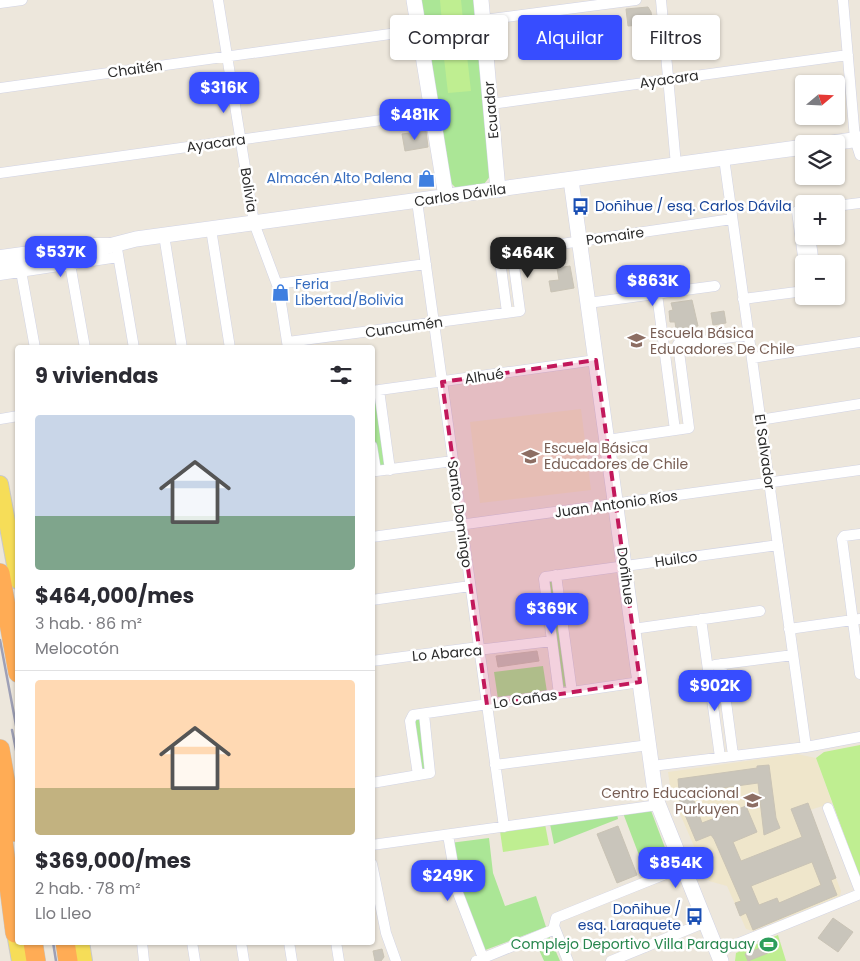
<!DOCTYPE html>
<html lang="es">
<meta charset="utf-8">
<style>
:root{--surface:#fff;--page:#f7f7f7;--text:#2b2b33;--muted:#7c7c81;--line:#e1e1e2;--accent:#374dff}
body{margin:0;font-family:Poppins,sans-serif;background:var(--page);color:var(--text);height:100vh;display:flex;flex-direction:column;font-size:19px;white-space:nowrap}
*{box-sizing:border-box;margin:0}
p{font-size:16px;color:var(--muted)}
.icon{flex:none;width:28px;height:28px;fill:none;stroke:currentColor;stroke-width:2;stroke-linecap:round;stroke-linejoin:round}
.map{position:relative;flex:1;overflow:hidden}
.details{position:absolute;left:15px;top:345px;width:360px;height:600px;display:flex;flex-direction:column;background:var(--surface);border-radius:5px;box-shadow:0 1px 4px #0004}
.details>*{flex:none}
.hud{position:absolute;left:390px;top:15px;width:395px;height:45px;display:flex;gap:10px}
.needle{width:32px;rotate:71deg}
.buttons{position:absolute;left:795px;top:75px;display:grid;gap:10px}
.buttons a{display:grid;place-items:center;width:50px;height:50px;border-radius:5px;background:var(--surface);box-shadow:0 1px 4px #0004;font-size:25px}
.price{position:absolute;translate:-50% -42px;padding:0 11px;border-radius:10px;background:var(--accent);color:#fff;font-size:16px;line-height:32px;filter:drop-shadow(0 1px 2px #0008)}
.price::after{content:'';position:absolute;left:50%;top:30px;width:15px;height:11px;margin-left:-8px;background:inherit;clip-path:polygon(0 0,100% 0,50% 100%)}
.price.selected{background:#222;color:#fff}
ul{padding:0;list-style:none}
li{display:grid;align-content:center;gap:10px;height:265px;padding:0 20px}
li+li{border-top:1px solid var(--line)}
li span{display:grid;place-items:center;height:155px;border-radius:5px;color:#555}
li>.icon{margin-inline-start:auto}
span .icon{width:90px;height:90px;fill:#fffc;stroke-width:1}
li b{font-size:21px}
h2{display:flex;justify-content:space-between;align-items:center;height:60px;padding:0 20px;font-size:21px}
.pill{padding:0 18px;border-radius:5px;background:var(--surface);box-shadow:0 1px 4px #0004;font-size:18px;line-height:45px}
.pill.selected{background:var(--accent);color:#fff}
.map>svg:first-child{display:block}
.education{fill:#efe6cb}
.green{fill:#abe696}
.pitch{fill:#bfee91}
.building{fill:#c9c5bb;stroke:#c9c3b5;fill-rule:evenodd}
.lines{fill:none;stroke-linecap:round;stroke-linejoin:round}
.street-casing{stroke:#d1d3e4;stroke-width:11}
.secondary-casing{stroke:#d1d3e4;stroke-width:16}
.primary-casing{stroke:#c8c8c8;stroke-width:18}
.highway-casing{stroke:#c8c8c8;stroke-width:20}
.street{stroke:#fff;stroke-width:10}
.secondary{stroke:#fff;stroke-width:15}
.primary{stroke:#f6dd58;stroke-width:16}
.highway{stroke:#ffac55;stroke-width:19}
.rail{stroke:#9ea0b6;stroke-width:2.5}
.marked{fill:#c2185b;fill-opacity:0.2;stroke:#c2185b;stroke-width:4;stroke-dasharray:10 6;stroke-linejoin:round}
.labels{text-anchor:middle;dominant-baseline:central;stroke-width:5;stroke-linejoin:round;paint-order:stroke}
.street-label{font-size:14px;fill:#2b2b2b;stroke:#fff}
.shop-label{font-size:14px;fill:#366cbe;stroke:#fff;text-anchor:end}
.transit-label{font-size:14px;fill:#164399;stroke:#fff;text-anchor:start}
.education-label{font-size:14px;fill:#785e54;stroke:#fff;text-anchor:start}
.leisure-label{font-size:14px;fill:#27864d;stroke:#fff;text-anchor:end}
</style>
<div class="map">
<svg width="860" height="961" viewBox="0 0 860 961">
<rect width="100%" height="100%" fill="#ede7dc"/>
<!-- education -->
<path class="education" d="M581 409 591 490 480 503 470 422Z
M797 754 816 758 832 803 810 810 841 891 840 896 753 931 746 929 727 886 709 881 671 793 668 772Z"/>
<!-- green -->
<path class="green" d="M420 0H476L491 175 481 188 459 191 447 179Z
M377 396 387 465 379 467 373 428 372 397Z
M555 578 570 686 561 687 546 579Z
M543 666 547 692 498 699 494 672Z
M420 717 429 769 421 771 414 718Z
M650 808 670 861 645 871 623 813Z
M617 814 618 819 554 844 550 824Z
M489 838 493 873 505 906 536 896 546 927 480 952 458 894 450 843Z
M550 937V938L560 961H544L536 943Z"/>
<!-- pitch -->
<path class="pitch" d="M440 0H461L463 20 442 22Z
M467 56 471 91 448 93 444 58Z
M860 745V878L816 758 824 752Z
M545 824 549 845 503 852 500 831Z
M778 935 786 961H735L736 953Z"/>
<!-- building -->
<path class="building" d="M648 7 651 12 653 24 628 26 626 9Z
M426 131 428 147 405 151 402 134Z
M433 174 432 182 419 184 418 176Z
M570 266 574 288 551 292 549 281 559 280 557 268Z
M692 300 698 326 676 329 675 322H670L669 311 673 310 671 303Z
M724 311 726 323 713 325 711 313Z
M537 651 539 661 498 667 496 656Z
M769 765 776 818 780 828 764 835 758 783 693 792V798L702 823 746 806 757 832 733 842 741 861 802 837 791 809 808 803 836 878 831 880 837 895 753 930 746 913 740 916 735 903 741 901 714 839 711 835 696 841 680 803 678 779 757 768V766ZM812 862 821 885 779 903 777 898 759 905 751 886Z
M618 826 637 875 617 883 597 834Z
M833 918 853 932 838 952 818 938Z
M765 946 768 953 748 961 745 954Z
M382 949 384 957 381 961H375L373 951Z"/>
<g class="lines">
<defs>
<path id="street" d="M218 0 254 223 279 290 288 348
M661 0 676 165
M843 0 855 139 860 155
M0 3 22 0
M483 20 636 0
M0 88 419 30
M491 104 848 55
M724 158 806 747
M0 173 432 113
M417 201 504 827
M836 206 860 203
M804 210 797 211 804 264
M211 229 230 348
M164 235 182 348
M810 236 814 264
M0 255 88 243H116L134 348
M70 264 85 348
M21 271 35 348
M0 275 118 257
M277 284 426 264
M657 294 675 430
M743 299 804 291
M588 303 715 286
M507 312 499 253 732 219
M288 342 520 311 512 251
M752 358 860 342
M379 390 390 470
M372 391 596 360
M0 419 18 416
M760 420 860 404
M607 440 689 428 678 344 748 335
M372 446 376 471 453 461
M860 534 844 536 842 539 860 674
M372 537 860 470
M556 575 572 692
M372 600 470 586
M701 619 720 757
M633 629 760 611
M789 629 860 619
M372 661 471 648 486 649 552 641
M721 664 733 755
M715 665 793 655
M559 694 544 579 545 577 778 545
M495 765 649 745
M652 766 806 747 860 737
M418 775 410 721 413 715 640 682
M372 783 430 773 424 714
M828 808 860 891
M448 835 458 893 483 958
M372 845 658 805
M372 864 386 933 396 961
M142 942 144 961
M192 942 195 961
M241 942 244 961
M289 942 292 961
M336 942 339 961
M717 952 860 894
M476 961 555 929
M568 961 554 926 556 918 683 867
M611 961 706 922"/>
<path id="secondary" d="M414 0 446 197
M481 0 498 190
M825 144 860 139
M571 180 656 799 721 961
M0 265 82 253 136 239 804 147"/>
<path id="primary" d="M0 484 18 581
M13 922 20 961
M81 942 84 961"/>
<path id="highway" d="M0 573 18 673
M0 749 14 832
M0 816 15 933
M33 942 36 961
M65 942 68 961"/>
</defs>
<!-- street casing -->
<use href="#street" class="street-casing"/>
<!-- secondary casing -->
<use href="#secondary" class="secondary-casing"/>
<!-- primary casing -->
<use href="#primary" class="primary-casing"/>
<!-- highway casing -->
<use href="#highway" class="highway-casing"/>
<!-- street -->
<use href="#street" class="street"/>
<!-- secondary -->
<use href="#secondary" class="secondary"/>
<!-- primary -->
<use href="#primary" class="primary"/>
<!-- highway -->
<use href="#highway" class="highway"/>
<!-- rail -->
<path class="rail" d="M0 640 18 736
M12 730 18 760
M53 942 56 961"/>
</g>
<!-- marked area -->
<path class="marked" d="M596 360 640 682 487 705 442 382Z"/>
<!-- icons -->
<defs>
<symbol id="shop-bare" viewBox="-9 -9 18 18"><path d="M-5-2.5h2.3a2.7 3.5 0 0 1 5.4 0H5L5.5 6h-11ZM-1.5-2.5h3a1.5 2.3 0 0 0-3 0Z" fill="#3f7fe0" stroke="#fff" stroke-width="2.5" paint-order="stroke"/></symbol>
<symbol id="bus-bare" viewBox="-9 -9 18 18"><path d="M-5-6H5V4H4V6H2V4H-2V6H-4V4H-5ZM-3.5-4V0h7V-4ZM-3.5 1.2v1.5H-2V1.2ZM2 1.2v1.5H3.5V1.2Z" fill="#1a4fb4" stroke="#fff" stroke-width="2.5" paint-order="stroke"/></symbol>
<symbol id="school-bare" viewBox="-9 -9 18 18"><path d="M0-5L7-2L0 1L-7-2ZM-4 1L0 2.5L4 1V4Q0 6-4 4Z" fill="#8d6e63" stroke="#fff" stroke-width="2.5" paint-order="stroke"/></symbol>
<symbol id="stadium-bare" viewBox="-9 -9 18 18"><path d="M0-5a6.5 5 0 1 0 0 10a6.5 5 0 1 0 0-10ZM-3.5-1.8h7v3.6h-7Z" fill="#2e9e5b" stroke="#fff" stroke-width="2.5" paint-order="stroke"/></symbol>
</defs>
<g fill-rule="evenodd">
<use href="#shop-bare" x="414" y="166" width="25" height="25"/>
<use href="#bus-bare" x="568" y="194" width="25" height="25"/>
<use href="#shop-bare" x="268" y="280" width="25" height="25"/>
<use href="#school-bare" x="624" y="328" width="25" height="25"/>
<use href="#school-bare" x="518" y="444" width="25" height="25"/>
<use href="#school-bare" x="740" y="788" width="25" height="25"/>
<use href="#bus-bare" x="682" y="904" width="25" height="25"/>
<use href="#stadium-bare" x="756" y="932" width="25" height="25"/>
</g>
<g class="labels">
<!-- street labels -->
<g class="street-label">
<text transform="translate(135 69) rotate(-8)">Chaitén</text>
<text transform="translate(669 79) rotate(-8)">Ayacara</text>
<text transform="translate(491 110) rotate(-95)">Ecuador</text>
<text transform="translate(216 143) rotate(-8)">Ayacara</text>
<text transform="translate(249 190) rotate(81)">Bolivia</text>
<text transform="translate(460 195) rotate(-8)">Carlos Dávila</text>
<text transform="translate(615 236) rotate(-8)">Pomaire</text>
<text transform="translate(404 327) rotate(-8)">Cuncumén</text>
<text transform="translate(484 376) rotate(-8)">Alhué</text>
<text transform="translate(765 452) rotate(82)">El Salvador</text>
<text transform="translate(616 504) rotate(-8)">Juan Antonio Ríos</text>
<text transform="translate(460 514) rotate(82)">Santo Domingo</text>
<text transform="translate(676 559) rotate(-8)">Huilco</text>
<text transform="translate(626 576) rotate(82)">Doñihue</text>
<text transform="translate(447 653) rotate(-5)">Lo Abarca</text>
<text transform="translate(525 699) rotate(-8)">Lo Cañas</text>
</g>
<!-- shop labels -->
<g class="shop-label">
<text x="412" y="178">Almacén Alto Palena</text>
<text x="295" y="284" text-anchor="start">Feria<tspan x="295" dy="16">Libertad/Bolivia</tspan></text>
</g>
<!-- transit labels -->
<g class="transit-label">
<text x="595" y="206">Doñihue / esq. Carlos Dávila</text>
<text x="681" y="909" text-anchor="end">Doñihue /<tspan x="681" dy="16">esq. Laraquete</tspan></text>
</g>
<!-- education labels -->
<g class="education-label">
<text x="650" y="333">Escuela Básica<tspan x="650" dy="16">Educadores De Chile</tspan></text>
<text x="544" y="448">Escuela Básica<tspan x="544" dy="16">Educadores de Chile</tspan></text>
<text x="739" y="793" text-anchor="end">Centro Educacional<tspan x="739" dy="16">Purkuyen</tspan></text>
</g>
<!-- leisure labels -->
<g class="leisure-label">
<text x="755" y="944">Complejo Deportivo Villa Paraguay</text>
</g>
</g>
</svg>
<div class="buttons">
<a><svg class="needle" viewBox="-14 -14 28 28"><path d="M0-13l5 13h-10z" fill="#e53935"/><path d="M0 13l5-13h-10z" fill="#7c7c81"/></svg></a>
<a><svg class="icon" aria-label="layers" viewBox="0 0 24 24"><path d="M12 4l9 5-9 5-9-5zM3 14l9 5 9-5"/></svg></a>
<a>+</a>
<a>−</a>
</div>
<b class="price" style="left:224px;top:114px">$316K</b>
<b class="price" style="left:415px;top:141px">$481K</b>
<b class="price" style="left:61px;top:278px">$537K</b>
<b class="price selected" style="left:528px;top:279px">$464K</b>
<b class="price" style="left:653px;top:307px">$863K</b>
<b class="price" style="left:552px;top:635px">$369K</b>
<b class="price" style="left:715px;top:712px">$902K</b>
<b class="price" style="left:676px;top:889px">$854K</b>
<b class="price" style="left:448px;top:902px">$249K</b>
<div class="hud">
<a class="pill">Comprar</a>
<a class="pill selected">Alquilar</a>
<a class="pill">Filtros</a>
</div>
<section class="details">
<h2>9 viviendas<svg class="icon" aria-label="filters" viewBox="0 0 24 24"><path d="M4 7h16M4 17h16"/><circle cx="9" cy="7" r="2"/><circle cx="15" cy="17" r="2"/></svg></h2>
<ul>
<li><span style="background:linear-gradient(#c9d6e8 65%,#7fa58c 0)"><svg class="icon" aria-label="home" viewBox="0 0 24 24"><path d="M3 11l9-7 9 7M6 9v11h12V9"/></svg></span><div><b>$464,000/mes</b><p>3 hab. · 86 m²</p><p>Melocotón</p></div></li>
<li><span style="background:linear-gradient(#ffd9b3 70%,#c2b280 0)"><svg class="icon" aria-label="home" viewBox="0 0 24 24"><path d="M3 11l9-7 9 7M6 9v11h12V9"/></svg></span><div><b>$369,000/mes</b><p>2 hab. · 78 m²</p><p>Llo Lleo</p></div></li>
</ul>
</section>
</div>
